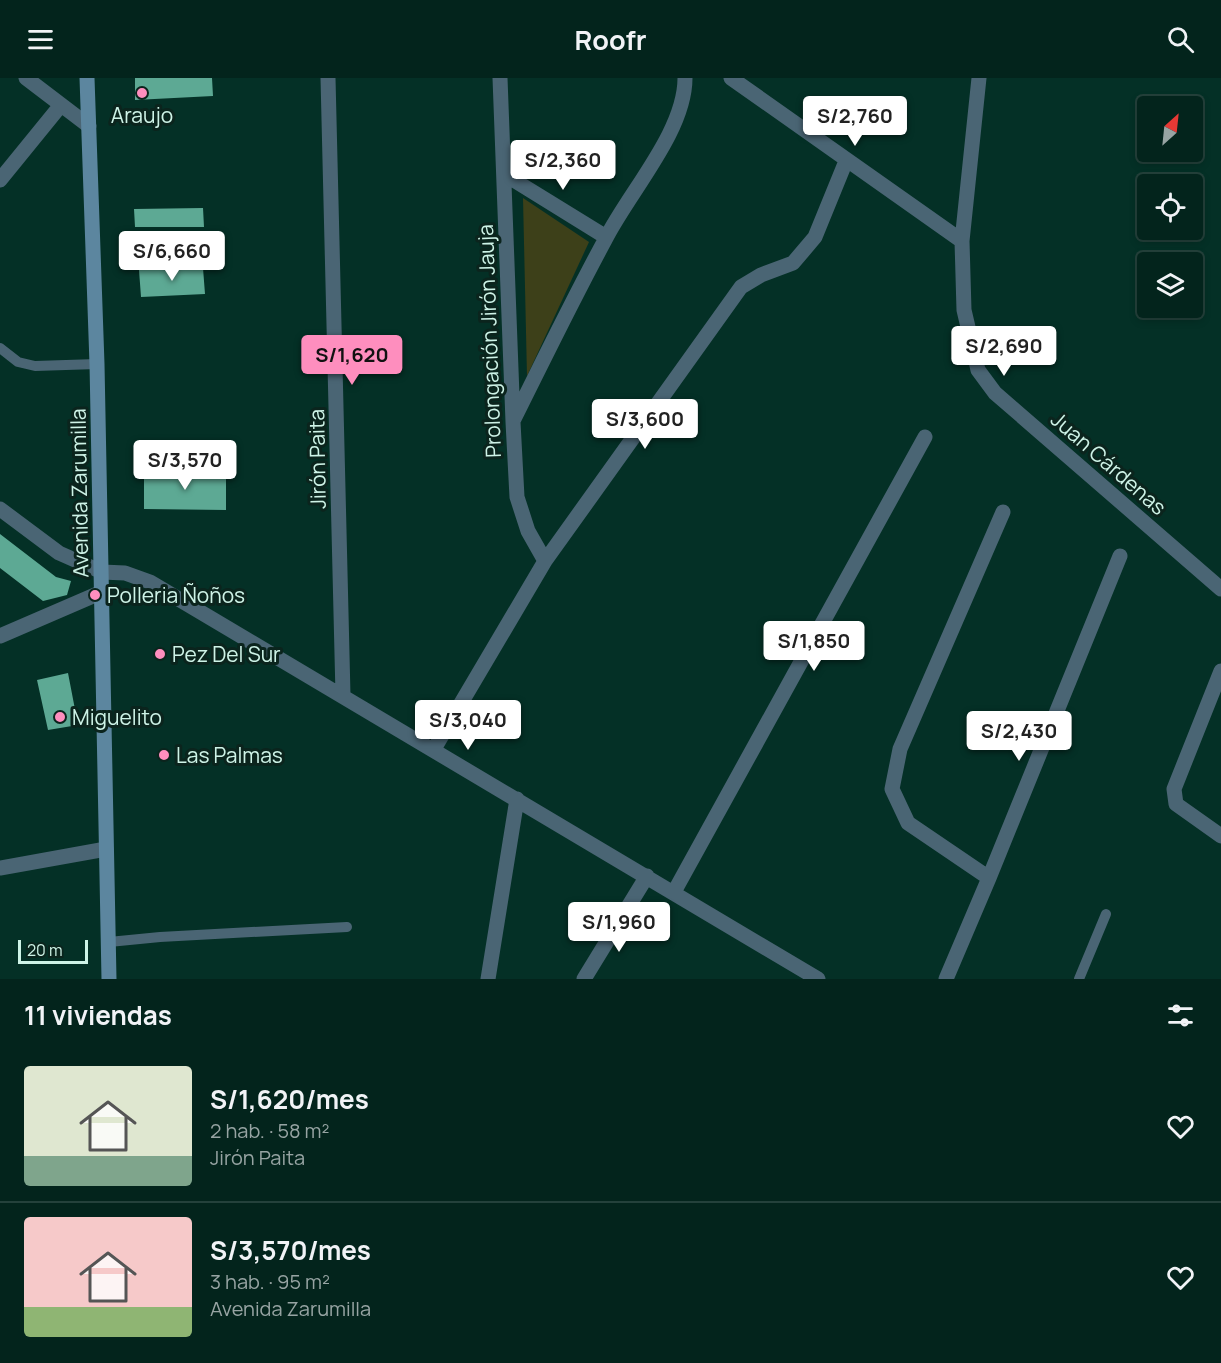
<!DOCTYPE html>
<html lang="es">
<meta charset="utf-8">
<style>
:root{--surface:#03241c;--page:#113029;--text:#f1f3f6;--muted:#97a4a3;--line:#24413b;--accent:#fe8ebe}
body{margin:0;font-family:Manrope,sans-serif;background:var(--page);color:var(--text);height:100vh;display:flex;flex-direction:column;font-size:22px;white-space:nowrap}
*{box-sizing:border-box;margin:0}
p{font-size:20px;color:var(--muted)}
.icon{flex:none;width:33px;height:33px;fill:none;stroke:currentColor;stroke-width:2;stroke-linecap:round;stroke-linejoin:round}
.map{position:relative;height:901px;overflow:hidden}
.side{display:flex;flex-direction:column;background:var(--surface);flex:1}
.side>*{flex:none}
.needle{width:39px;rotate:27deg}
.tools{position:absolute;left:1137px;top:18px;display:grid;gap:12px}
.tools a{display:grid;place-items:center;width:66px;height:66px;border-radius:6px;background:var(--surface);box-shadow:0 3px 9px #0003,0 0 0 2px var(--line);font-size:30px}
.scale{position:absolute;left:18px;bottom:15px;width:70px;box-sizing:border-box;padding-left:6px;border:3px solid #cef3e7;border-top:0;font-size:16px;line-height:21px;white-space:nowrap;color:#cef3e7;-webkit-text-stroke:4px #0b241d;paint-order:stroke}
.price{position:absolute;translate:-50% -51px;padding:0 14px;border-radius:6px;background:#fff;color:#222;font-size:20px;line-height:39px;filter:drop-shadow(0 2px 3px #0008)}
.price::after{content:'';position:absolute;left:50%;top:36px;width:18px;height:14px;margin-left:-9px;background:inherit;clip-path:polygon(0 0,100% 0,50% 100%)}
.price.active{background:var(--accent);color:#111}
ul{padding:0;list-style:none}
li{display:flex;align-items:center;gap:18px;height:150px;padding:0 24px}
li+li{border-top:2px solid var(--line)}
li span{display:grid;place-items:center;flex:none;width:168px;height:120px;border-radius:6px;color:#555}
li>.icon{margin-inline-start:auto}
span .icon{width:72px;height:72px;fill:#fffc;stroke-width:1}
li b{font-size:26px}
h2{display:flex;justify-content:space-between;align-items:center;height:72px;padding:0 24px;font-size:26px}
header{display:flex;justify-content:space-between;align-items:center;height:78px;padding:0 24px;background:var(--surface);font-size:27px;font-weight:700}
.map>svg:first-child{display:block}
.green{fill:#3d4019}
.building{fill:#5da994}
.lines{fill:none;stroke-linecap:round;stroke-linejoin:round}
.service{stroke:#4a6574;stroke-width:10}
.minor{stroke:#4a6574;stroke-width:15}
.secondary{stroke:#5c869f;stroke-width:15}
.poi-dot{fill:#fe8ebe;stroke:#0b241d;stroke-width:2}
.labels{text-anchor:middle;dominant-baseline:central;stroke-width:6;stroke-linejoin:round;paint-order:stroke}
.poi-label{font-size:21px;fill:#cef3e7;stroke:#0b241d;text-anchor:start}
.street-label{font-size:21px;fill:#cef3e7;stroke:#0b241d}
</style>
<header><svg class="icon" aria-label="menu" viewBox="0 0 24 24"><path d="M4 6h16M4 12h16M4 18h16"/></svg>Roofr<svg class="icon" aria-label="search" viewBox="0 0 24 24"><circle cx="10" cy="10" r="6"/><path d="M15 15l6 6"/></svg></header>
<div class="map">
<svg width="1221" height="901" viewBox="0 0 1221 901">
<rect width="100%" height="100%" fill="#043026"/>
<!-- green -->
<path class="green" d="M523 120 589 164 527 298Z"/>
<!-- building -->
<path class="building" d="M135 0H212L213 18 135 22Z
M203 130 204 149H135L134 131Z
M203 190 205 216 141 219 139 192Z
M144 395H226V432L144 431Z
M0 456 56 499 71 503 67 517 43 523 0 490Z
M68 595 78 647 48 652 37 602Z"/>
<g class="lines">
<!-- service -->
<path class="service" d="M0 270 18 284 35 288 97 286
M109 864 160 859 347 849
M1079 901 1106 836"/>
<!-- minor -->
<path class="minor" d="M26 0 89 48
M328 0 343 617
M500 0 513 344 517 419 528 453 545 483
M731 0 962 163
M979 0 962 163 964 232 978 292 995 315 1221 511
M504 96 606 159
M0 102 61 27
M514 341C544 281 573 221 605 162 629 114 685 54 685 0
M0 431 59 475 102 494 125 495 150 504 818 901
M0 558 102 514
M1221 593 1174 711 1176 726 1221 758
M434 671 545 483 741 209 761 197 793 185 815 159 846 83
M0 790 106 771
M989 800 908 745 892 711 900 671 1003 434
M674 814 925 359
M488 901 517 721
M584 901 647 798
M946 901 989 800 1120 478"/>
<!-- secondary -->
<path class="secondary" d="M87 0 97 286 109 901"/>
</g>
<!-- markers -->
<g class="poi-dot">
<circle cx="142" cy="15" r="6"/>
<circle cx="95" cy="517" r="6"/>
<circle cx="160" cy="576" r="6"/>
<circle cx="60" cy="639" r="6"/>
<circle cx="164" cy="677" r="6"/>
</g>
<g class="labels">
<!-- poi labels -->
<g class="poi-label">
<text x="142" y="37" text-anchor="middle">Araujo</text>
<text x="107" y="517">Polleria Ñoños</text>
<text x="172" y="576">Pez Del Sur</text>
<text x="72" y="639">Miguelito</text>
<text x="176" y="677">Las Palmas</text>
</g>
<!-- street labels -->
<g class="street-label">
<text transform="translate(489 263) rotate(-92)">Prolongación Jirón Jauja</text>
<text transform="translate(317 381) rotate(-91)">Jirón Paita</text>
<text transform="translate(1109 385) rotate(41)">Juan Cárdenas</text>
<text transform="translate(79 415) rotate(-91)">Avenida Zarumilla</text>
</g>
</g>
</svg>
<div class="tools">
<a><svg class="needle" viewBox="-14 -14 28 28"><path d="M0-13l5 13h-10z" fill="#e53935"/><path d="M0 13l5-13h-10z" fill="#97a4a3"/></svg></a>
<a><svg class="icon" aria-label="locate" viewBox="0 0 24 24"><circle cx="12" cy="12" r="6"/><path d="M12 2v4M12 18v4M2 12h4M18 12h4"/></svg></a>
<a><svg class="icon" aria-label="layers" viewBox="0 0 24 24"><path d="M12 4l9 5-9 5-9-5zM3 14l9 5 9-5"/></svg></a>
</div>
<div class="scale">20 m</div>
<b class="price" style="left:855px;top:69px">S/2,760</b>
<b class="price" style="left:563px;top:113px">S/2,360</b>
<b class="price" style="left:172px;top:204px">S/6,660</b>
<b class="price" style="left:1004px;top:299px">S/2,690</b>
<b class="price active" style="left:352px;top:308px">S/1,620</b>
<b class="price" style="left:645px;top:372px">S/3,600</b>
<b class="price" style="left:185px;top:413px">S/3,570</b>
<b class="price" style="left:814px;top:594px">S/1,850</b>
<b class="price" style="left:468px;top:673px">S/3,040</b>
<b class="price" style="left:1019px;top:684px">S/2,430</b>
<b class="price" style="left:619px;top:875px">S/1,960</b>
</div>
<section class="side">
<h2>11 viviendas<svg class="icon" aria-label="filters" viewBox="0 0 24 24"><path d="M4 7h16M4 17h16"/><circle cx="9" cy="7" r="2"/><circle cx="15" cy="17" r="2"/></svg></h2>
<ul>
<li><span style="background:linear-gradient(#dfe7d0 75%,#7fa58c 0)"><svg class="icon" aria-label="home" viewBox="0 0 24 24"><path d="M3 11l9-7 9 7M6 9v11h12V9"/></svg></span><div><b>S/1,620/mes</b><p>2 hab. · 58 m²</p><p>Jirón Paita</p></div><svg class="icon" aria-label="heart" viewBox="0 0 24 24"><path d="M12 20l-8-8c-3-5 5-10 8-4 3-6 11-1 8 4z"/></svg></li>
<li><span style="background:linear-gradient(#f6c9c9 75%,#8fb573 0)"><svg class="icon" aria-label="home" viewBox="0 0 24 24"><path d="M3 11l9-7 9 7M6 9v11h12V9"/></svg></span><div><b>S/3,570/mes</b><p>3 hab. · 95 m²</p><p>Avenida Zarumilla</p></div><svg class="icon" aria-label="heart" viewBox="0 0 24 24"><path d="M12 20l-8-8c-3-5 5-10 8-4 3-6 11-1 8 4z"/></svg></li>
</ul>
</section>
